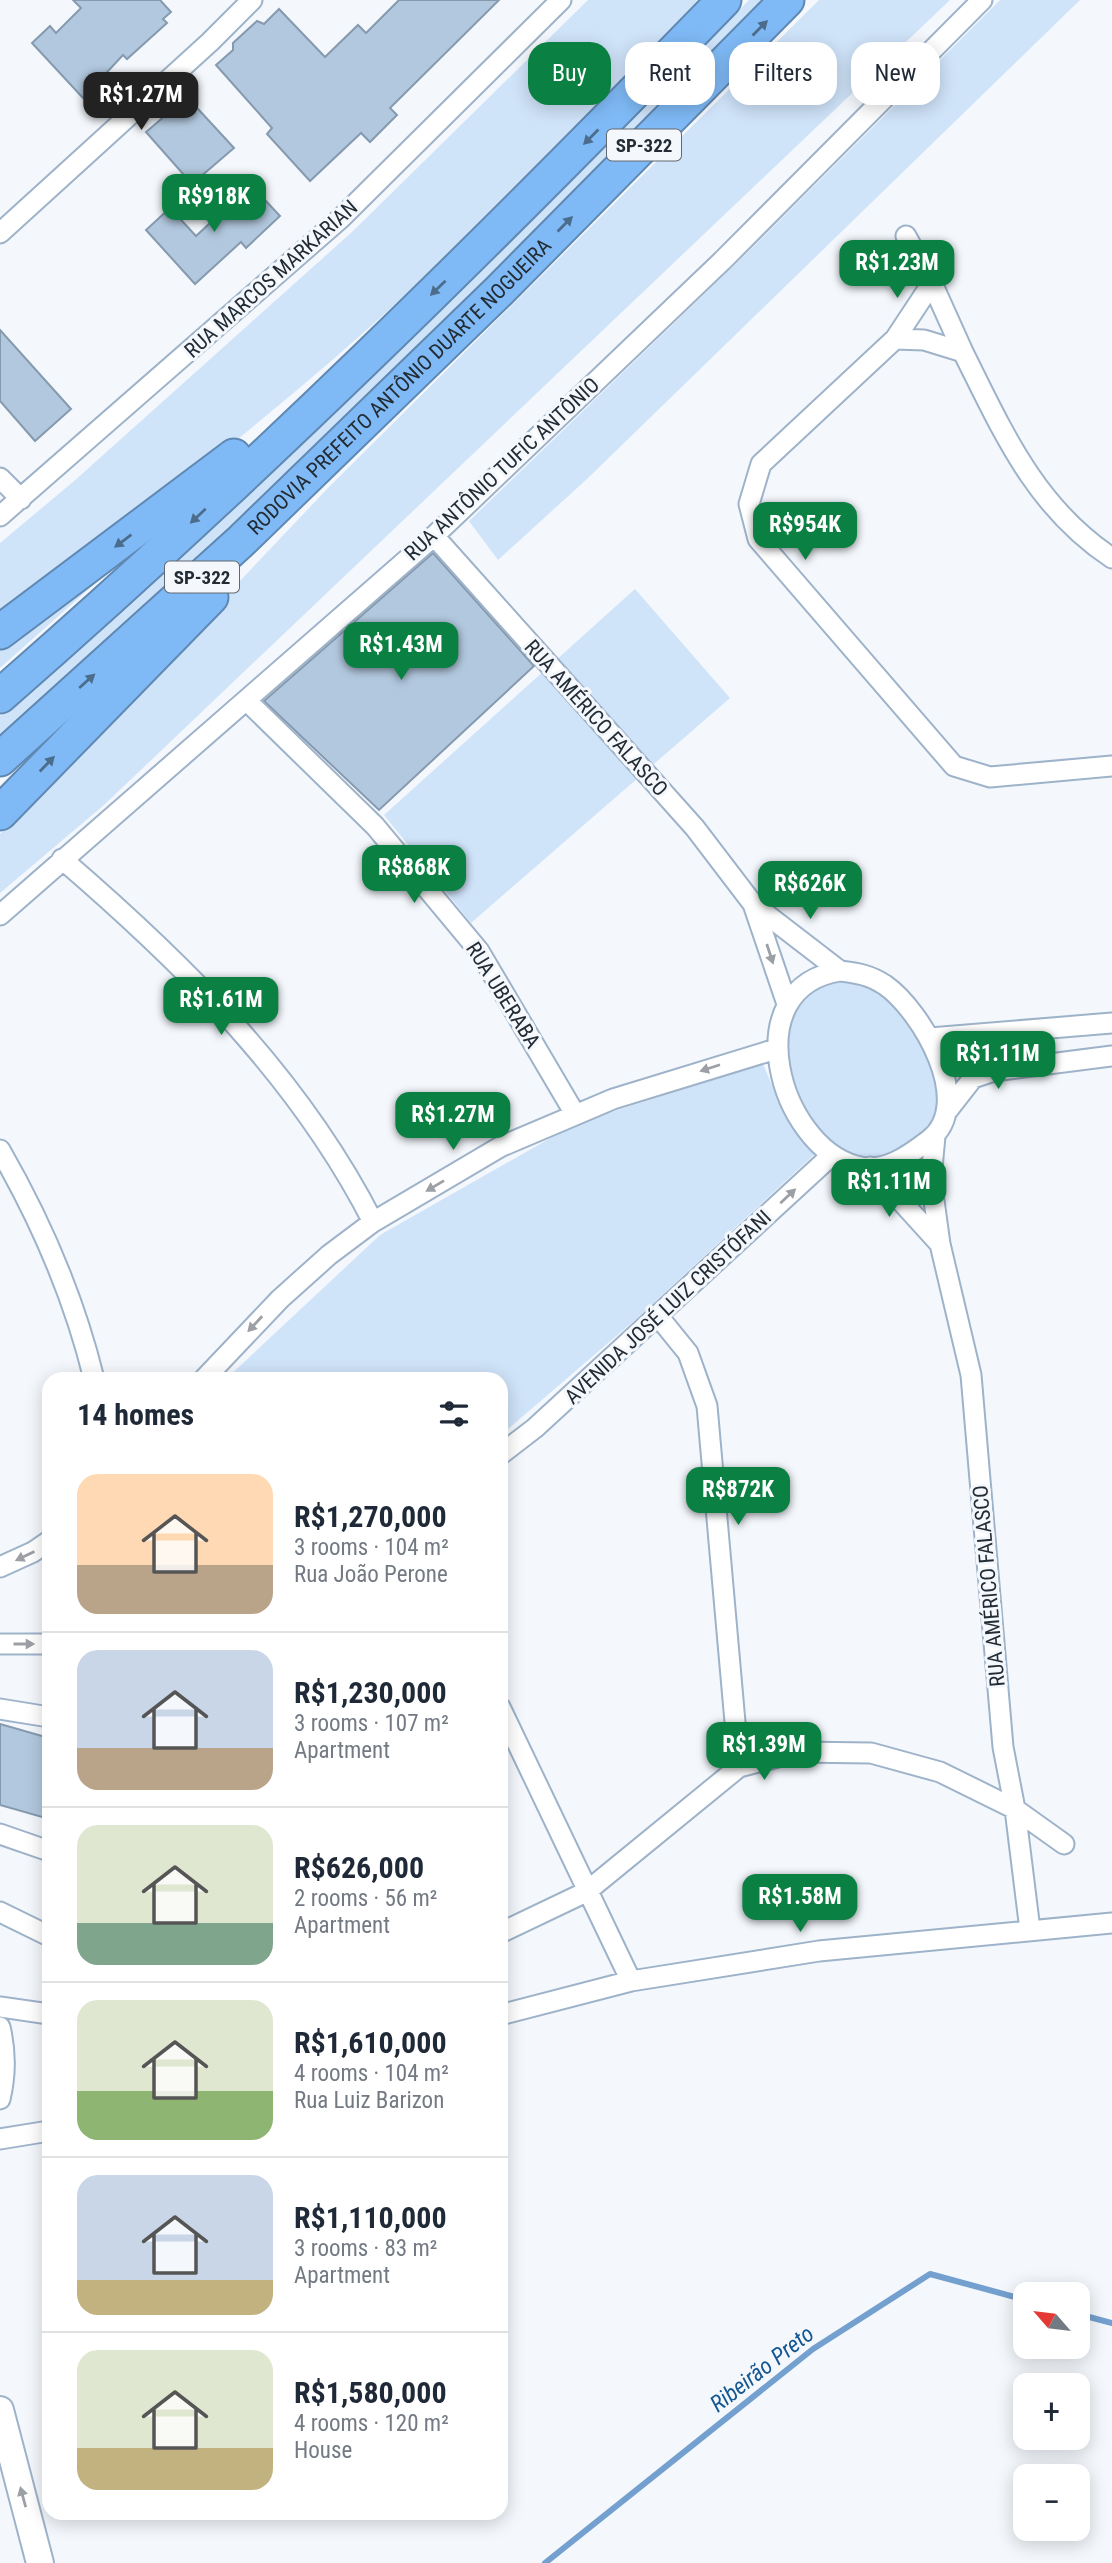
<!DOCTYPE html>
<meta charset="utf-8">
<style>
:root{--surface:#fff;--page:#f2f2f3;--text:#1f2937;--muted:#747a83;--line:#e0e1e3;--accent:#0b8043}
body{margin:0;font-family:"Roboto Condensed",sans-serif;background:var(--page);color:var(--text);height:100vh;display:flex;flex-direction:column;font-size:26px;white-space:nowrap}
*{box-sizing:border-box;margin:0}
p{font-size:23px;color:var(--muted)}
.icon{flex:none;width:38px;height:38px;fill:none;stroke:currentColor;stroke-width:2;stroke-linecap:round;stroke-linejoin:round}
.map{position:relative;flex:1;overflow:hidden}
.sheet{position:absolute;left:42px;top:1372px;width:466px;height:1148px;display:flex;flex-direction:column;background:var(--surface);border-radius:21px;box-shadow:0 4px 18px #0003}
.sheet>*{flex:none}
.guide{position:absolute;left:528px;top:42px;width:478px;height:63px;display:flex;gap:14px}
.needle{width:46px;rotate:298deg}
.fabs{position:absolute;left:1013px;top:2282px;display:grid;gap:14px}
.fabs a{display:grid;place-items:center;width:77px;height:77px;border-radius:14px;background:var(--surface);box-shadow:0 4px 18px #0003;font-size:35px}
.price{position:absolute;translate:-50% -60px;padding:0 16px;border-radius:14px;background:var(--accent);color:#fff;font-size:23px;line-height:46px;filter:drop-shadow(0 2px 4px #0008)}
.price::after{content:'';position:absolute;left:50%;top:42px;width:21px;height:16px;margin-left:-10px;background:inherit;clip-path:polygon(0 0,100% 0,50% 100%)}
.price.active{background:#222;color:#fff}
ul{padding:0;list-style:none}
li{display:flex;align-items:center;gap:21px;height:175px;padding:0 35px}
li+li{border-top:2px solid var(--line)}
li span{display:grid;place-items:center;flex:none;width:196px;height:140px;border-radius:21px;color:#555}
li>.icon{margin-inline-start:auto}
span .icon{width:84px;height:84px;fill:#fffc;stroke-width:1}
li b{font-size:30px}
h2{display:flex;justify-content:space-between;align-items:center;height:84px;padding:0 35px;font-size:30px}
.pill{padding:0 24px;border-radius:21px;background:var(--surface);box-shadow:0 4px 18px #0003;font-size:24px;line-height:63px}
.pill.active{background:var(--accent);color:#fff}
.map>svg:first-child{display:block}
.green{fill:#cfe3f9}
.lines{fill:none;stroke-linecap:round;stroke-linejoin:round}
.stream{stroke:#73a0ce;stroke-width:6}
.building{fill:#b2c8de;stroke:#859aaf;stroke-width:2}
.minor-casing{stroke:#9eb3c9;stroke-width:23}
.secondary-casing{stroke:#9eb3c9;stroke-width:30}
.motorway-casing{stroke:#5f88b2;stroke-width:37}
.minor{stroke:#fff;stroke-width:19}
.secondary{stroke:#fff;stroke-width:26}
.motorway{stroke:#7fbaf6;stroke-width:33}
.oneway{fill:#4c6c8b}
.oneway2{fill:#9ca0a4}
.labels{text-anchor:middle;dominant-baseline:central;stroke-width:6;stroke-linejoin:round;paint-order:stroke}
.shield{fill:#f4f8fd;stroke:#626970;stroke-width:2}
.shield-label{font-size:19px;font-weight:bold;fill:#232c34}
.street-label{font-size:21px;fill:#232c34;stroke:#f4f8fd}
.water-label{font-size:23px;font-style:italic;fill:#155791;stroke:#f4f8fd}
</style>
<div class="map">
<svg width="1112" height="2563" viewBox="0 0 1112 2563">
<rect width="100%" height="100%" fill="#f4f8fd"/>
<!-- green -->
<path class="green" d="M588 0H698C605 96 514 195 415 286 284 407 144 516 0 621V543L73 482 352 232Z
M749 0H771L388 383 0 742V716C260 489 506 245 749 0Z
M819 0H950L104 805 0 893V834L329 487Z
M1000 0H1080L588 478 498 560 469 521 752 248Z
M95 575 99 580 0 668V644Z
M635 589 730 698 471 923 384 815Z
M823 979 866 980 905 1016 927 1045 942 1109 931 1131 899 1157 867 1162 837 1150 797 1100 781 1050 795 1005Z
M763 1064 785 1116 815 1154 636 1319 501 1435 500 1379H226L380 1235 577 1123Z"/>
<g class="lines">
<!-- stream -->
<path class="stream" d="M1078 2314 1112 2323
M545 2563 813 2349 930 2274 1026 2300"/>
</g>
<!-- building -->
<path class="building" d="M73 0H160L171 12 163 19 167 23 127 59 123 55 83 98 32 43 50 26 56 33 81 8Z
M399 0H499L390 108 397 115 370 142 361 133 310 181 267 134 272 128 216 65 233 50V43L257 21 264 24 279 9 325 57 358 25 366 33Z
M187 97 234 148 192 184 146 132Z
M251 185 280 216 246 248 241 242 195 284 146 230 170 208 196 236Z
M0 330 71 409 35 441 0 401Z
M433 553 534 666 379 810 264 701Z
M0 1724 49 1738V1819L0 1805Z"/>
<g class="lines">
<defs>
<path id="minor" d="M0 233 210 42 252 0
M906 236 932 283 963 352
M932 283 895 339 761 464 749 504 758 539 954 766 990 777 1112 766
M895 339 924 340 963 352C1003 432 1035 507 1112 558
M0 478 21 499
M0 516 341 218 561 0
M434 536 695 828 753 904 840 971
M247 701 375 826 479 951 575 1114
M62 859C184 964 299 1077 373 1222
M753 904 787 1004
M0 915 434 536 722 261 982 0
M840 971C857 973 870 975 885 985 922 1011 976 1104 929 1140 908 1156 884 1174 856 1166 779 1145 735 987 840 971Z
M930 1038 1112 1023
M948 1110 973 1078 994 1071 1112 1056
M935 1136 931 1179 940 1244 971 1375 1003 1747 1015 1809 1030 1930
M0 1150C42 1223 74 1297 94 1379
M870 1167 940 1244
M658 1316 688 1353 707 1406 739 1767
M204 1379 280 1299 329 1255 373 1222 500 1147 613 1099 776 1049
M500 1455 535 1428 832 1155
M0 1567 33 1552 49 1541
M0 1644H49
M500 1707 631 1981
M0 1709 43 1716
M0 1834 49 1851
M0 1912 49 1936
M500 1933 586 1892 739 1767 797 1752 871 1753 940 1772 1015 1809 1064 1844
M0 2007 49 2014
M500 2015 631 1981 819 1951 1112 1923
M0 2027C6 2052 6 2074 0 2099
M0 2139 49 2131"/>
<path id="secondary" d="M0 2410 40 2563"/>
<g id="motorway">
<path d="M0 632 234 456"/>
<path d="M0 696C252 476 491 240 724 0"/>
<path id="s1" d="M0 759 240 542 500 290 787 0"/>
<path d="M0 813 211 597"/>
</g>
</defs>
<!-- minor casing -->
<use href="#minor" class="minor-casing"/>
<!-- secondary casing -->
<use href="#secondary" class="secondary-casing"/>
<!-- motorway casing -->
<use href="#motorway" class="motorway-casing"/>
<!-- minor -->
<use href="#minor" class="minor"/>
<!-- secondary -->
<use href="#secondary" class="secondary"/>
<!-- motorway -->
<use href="#motorway" class="motorway"/>
</g>
<!-- one-way arrows -->
<defs><path id="oneway-solid" d="M-6-.8H1V-3.2L6.5 0L1 3.2V.8H-6Z" transform="scale(1.75)"/></defs>
<g class="oneway">
<use href="#oneway-solid" transform="translate(760 28) rotate(-45)"/>
<use href="#oneway-solid" transform="translate(591 137) rotate(135)"/>
<use href="#oneway-solid" transform="translate(565 224) rotate(-45)"/>
<use href="#oneway-solid" transform="translate(438 288) rotate(136)"/>
<use href="#oneway-solid" transform="translate(198 516) rotate(137)"/>
<use href="#oneway-solid" transform="translate(123 541) rotate(143)"/>
<use href="#oneway-solid" transform="translate(87 681) rotate(-42)"/>
<use href="#oneway-solid" transform="translate(47 764) rotate(-46)"/>
</g>
<g class="oneway2">
<use href="#oneway-solid" transform="translate(770 954) rotate(72)"/>
<use href="#oneway-solid" transform="translate(710 1068) rotate(162)"/>
<use href="#oneway-solid" transform="translate(435 1186) rotate(149)"/>
<use href="#oneway-solid" transform="translate(788 1196) rotate(-43)"/>
<use href="#oneway-solid" transform="translate(255 1324) rotate(133)"/>
<use href="#oneway-solid" transform="translate(25 1556) rotate(154)"/>
<use href="#oneway-solid" transform="translate(24 1644)"/>
<use href="#oneway-solid" transform="translate(23 2497) rotate(-105)"/>
</g>
<g class="labels">
<!-- shield labels -->
<g class="shield">
<rect x="607" y="129.5" width="74" height="31" rx="5"/>
<rect x="165" y="561.5" width="74" height="31" rx="5"/>
</g>
<g class="shield-label">
<text x="644" y="145">SP-322</text>
<text x="202" y="577">SP-322</text>
</g>
<!-- street labels -->
<g class="street-label">
<text transform="translate(271 279) rotate(-42)">RUA MARCOS MARKARIAN</text>
<text stroke="none"><textPath href="#s1" startOffset="546">RODOVIA PREFEITO ANTÔNIO DUARTE NOGUEIRA</textPath></text>
<text transform="translate(502 469) rotate(-43)">RUA ANTÔNIO TUFIC ANTÔNIO</text>
<text transform="translate(596 718) rotate(48)">RUA AMÉRICO FALASCO</text>
<text transform="translate(503 995) rotate(58)">RUA UBERABA</text>
<text transform="translate(668 1307) rotate(-43)">AVENIDA JOSÉ LUIZ CRISTÓFANI</text>
<text transform="translate(989 1586) rotate(-95)">RUA AMÉRICO FALASCO</text>
</g>
<!-- water labels -->
<g class="water-label">
<text transform="translate(762 2369) rotate(-38)">Ribeirão Preto</text>
</g>
</g>
</svg>
<div class="fabs">
<a><svg class="needle" viewBox="-14 -14 28 28"><path d="M0-13l5 13h-10z" fill="#e53935"/><path d="M0 13l5-13h-10z" fill="#747a83"/></svg></a>
<a>+</a>
<a>−</a>
</div>
<b class="price active" style="left:141px;top:132px">R$1.27M</b>
<b class="price" style="left:214px;top:234px">R$918K</b>
<b class="price" style="left:897px;top:300px">R$1.23M</b>
<b class="price" style="left:805px;top:562px">R$954K</b>
<b class="price" style="left:401px;top:682px">R$1.43M</b>
<b class="price" style="left:414px;top:905px">R$868K</b>
<b class="price" style="left:810px;top:921px">R$626K</b>
<b class="price" style="left:221px;top:1037px">R$1.61M</b>
<b class="price" style="left:998px;top:1091px">R$1.11M</b>
<b class="price" style="left:453px;top:1152px">R$1.27M</b>
<b class="price" style="left:889px;top:1219px">R$1.11M</b>
<b class="price" style="left:738px;top:1527px">R$872K</b>
<b class="price" style="left:764px;top:1782px">R$1.39M</b>
<b class="price" style="left:800px;top:1934px">R$1.58M</b>
<div class="guide">
<a class="pill active">Buy</a>
<a class="pill">Rent</a>
<a class="pill">Filters</a>
<a class="pill">New</a>
</div>
<section class="sheet">
<h2>14 homes<svg class="icon" aria-label="filters" viewBox="0 0 24 24"><path d="M4 7h16M4 17h16"/><circle cx="9" cy="7" r="2"/><circle cx="15" cy="17" r="2"/></svg></h2>
<ul>
<li><span style="background:linear-gradient(#ffd9b3 65%,#b9a48a 0)"><svg class="icon" aria-label="home" viewBox="0 0 24 24"><path d="M3 11l9-7 9 7M6 9v11h12V9"/></svg></span><div><b>R$1,270,000</b><p>3 rooms · 104 m²</p><p>Rua João Perone</p></div></li>
<li><span style="background:linear-gradient(#c9d6e8 70%,#b9a48a 0)"><svg class="icon" aria-label="home" viewBox="0 0 24 24"><path d="M3 11l9-7 9 7M6 9v11h12V9"/></svg></span><div><b>R$1,230,000</b><p>3 rooms · 107 m²</p><p>Apartment</p></div></li>
<li><span style="background:linear-gradient(#dfe7d0 70%,#7fa58c 0)"><svg class="icon" aria-label="home" viewBox="0 0 24 24"><path d="M3 11l9-7 9 7M6 9v11h12V9"/></svg></span><div><b>R$626,000</b><p>2 rooms · 56 m²</p><p>Apartment</p></div></li>
<li><span style="background:linear-gradient(#dfe7d0 65%,#8fb573 0)"><svg class="icon" aria-label="home" viewBox="0 0 24 24"><path d="M3 11l9-7 9 7M6 9v11h12V9"/></svg></span><div><b>R$1,610,000</b><p>4 rooms · 104 m²</p><p>Rua Luiz Barizon</p></div></li>
<li><span style="background:linear-gradient(#c9d6e8 75%,#c2b280 0)"><svg class="icon" aria-label="home" viewBox="0 0 24 24"><path d="M3 11l9-7 9 7M6 9v11h12V9"/></svg></span><div><b>R$1,110,000</b><p>3 rooms · 83 m²</p><p>Apartment</p></div></li>
<li><span style="background:linear-gradient(#dfe7d0 70%,#c2b280 0)"><svg class="icon" aria-label="home" viewBox="0 0 24 24"><path d="M3 11l9-7 9 7M6 9v11h12V9"/></svg></span><div><b>R$1,580,000</b><p>4 rooms · 120 m²</p><p>House</p></div></li>
</ul>
</section>
</div>
